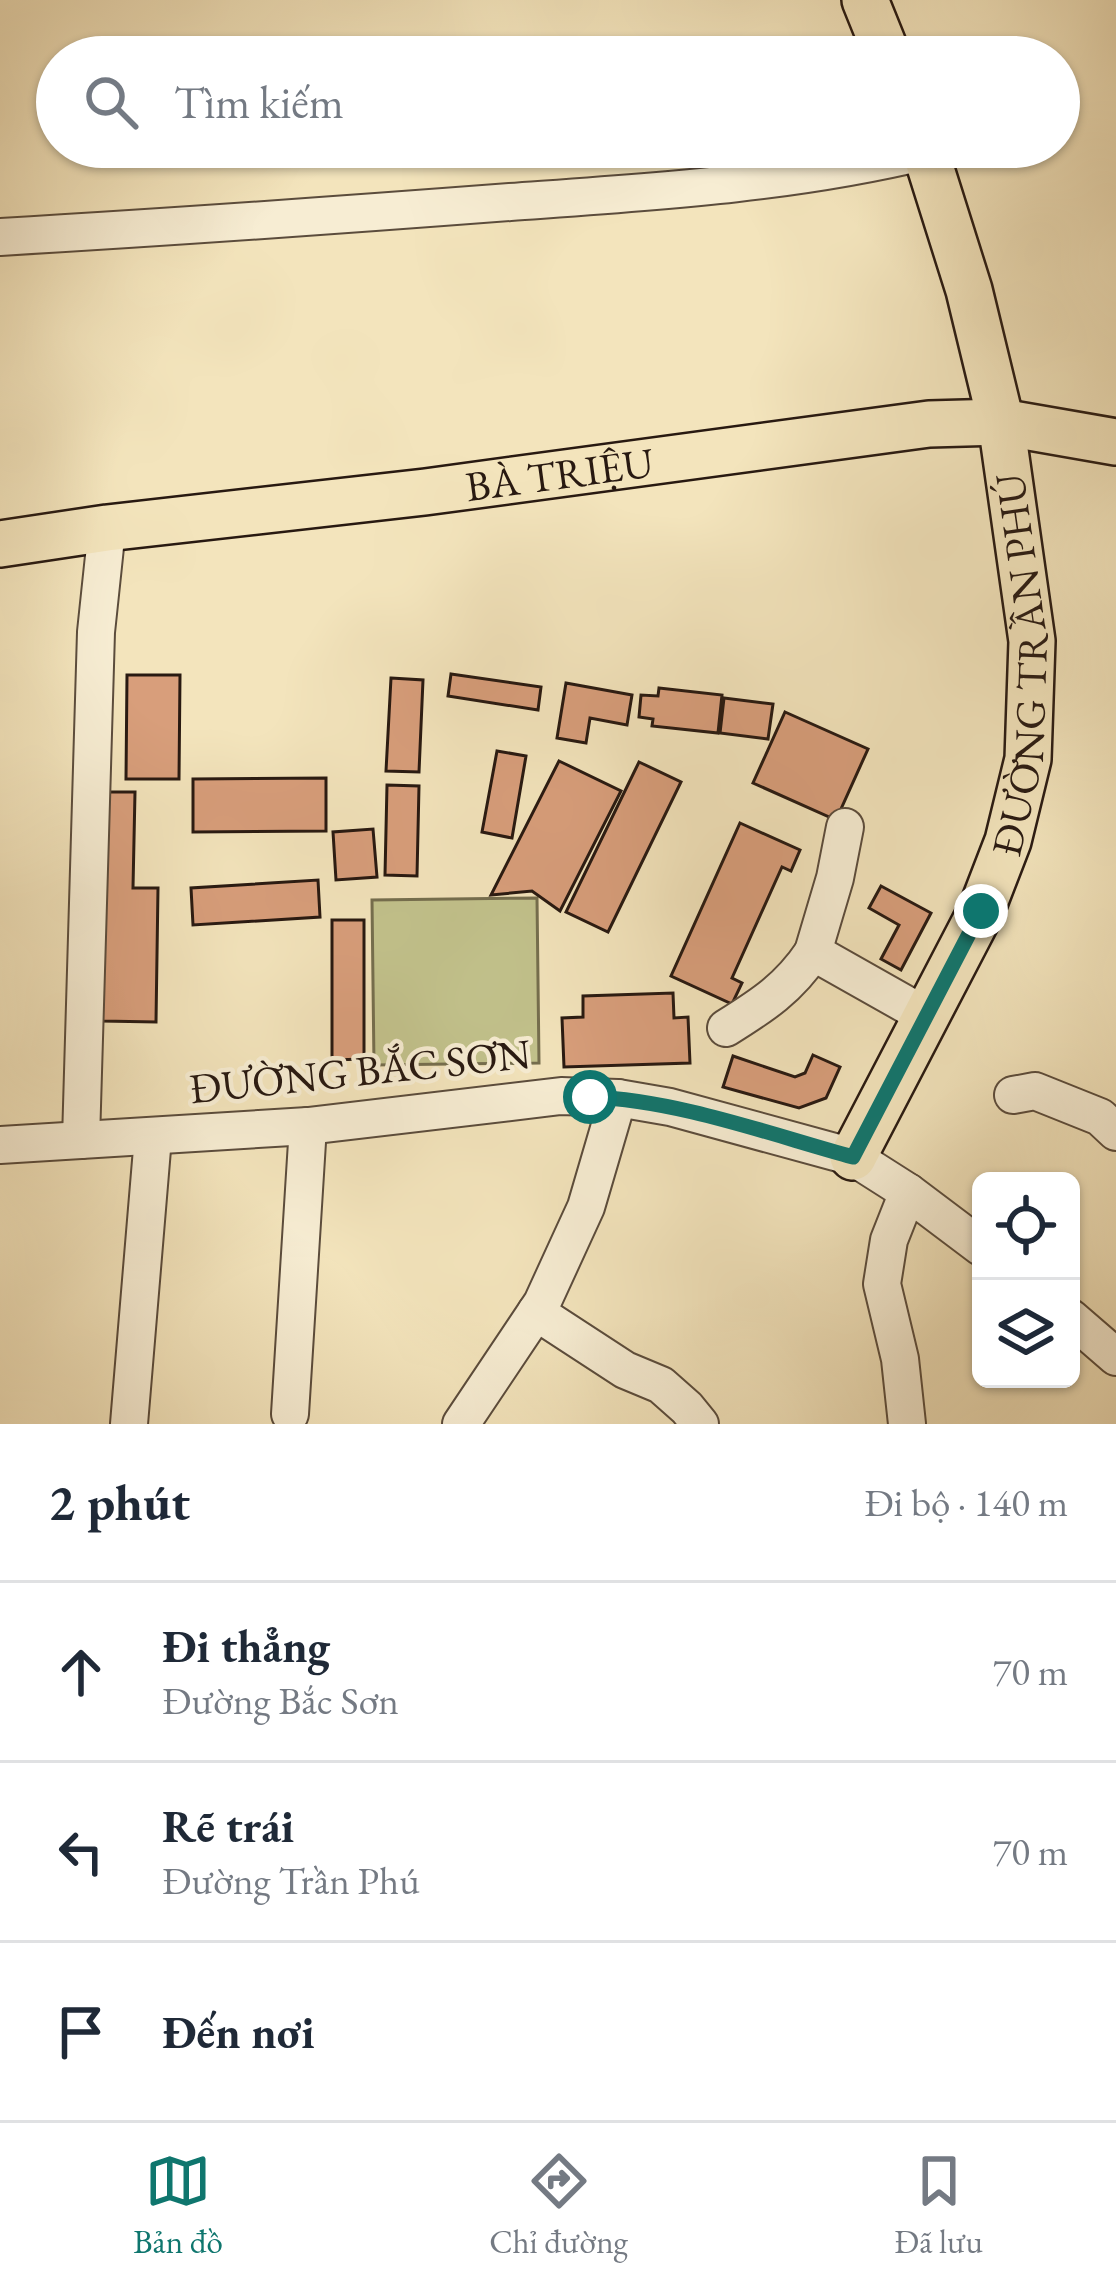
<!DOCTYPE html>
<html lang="vi">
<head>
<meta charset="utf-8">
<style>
  body { margin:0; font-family:"EB Garamond",serif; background:#f2f2f3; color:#1f2937 }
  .controls { position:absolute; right:36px; bottom:36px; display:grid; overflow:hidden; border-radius:18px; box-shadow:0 3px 9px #0004 }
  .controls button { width:108px; height:108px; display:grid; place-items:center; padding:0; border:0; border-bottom:3px solid #e0e1e3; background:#fff; color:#1f2937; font:60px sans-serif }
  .stop { position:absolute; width:36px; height:36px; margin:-27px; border:9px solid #0f766e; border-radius:50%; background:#fff }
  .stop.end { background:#0f766e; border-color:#fff; box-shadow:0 3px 12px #0008 }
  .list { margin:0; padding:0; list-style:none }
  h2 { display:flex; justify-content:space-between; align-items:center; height:156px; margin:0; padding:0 48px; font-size:51px }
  h2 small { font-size:39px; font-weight:400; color:#747a83 }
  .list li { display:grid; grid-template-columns:78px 1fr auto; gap:36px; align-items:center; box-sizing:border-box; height:180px; padding:0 48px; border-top:3px solid #e0e1e3 }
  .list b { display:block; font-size:45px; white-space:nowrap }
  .list p { margin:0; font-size:39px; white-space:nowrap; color:#747a83 }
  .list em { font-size:39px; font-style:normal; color:#747a83 }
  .icon { flex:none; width:66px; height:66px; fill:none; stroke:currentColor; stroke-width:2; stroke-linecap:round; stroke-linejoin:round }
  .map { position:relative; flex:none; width:1116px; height:1424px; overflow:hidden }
  .search { position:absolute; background:#fff; box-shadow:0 3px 9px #0004; left:36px; right:36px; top:36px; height:132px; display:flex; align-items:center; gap:30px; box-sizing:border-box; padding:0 42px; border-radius:66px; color:#747a83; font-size:45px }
  .sheet { height:696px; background:#fff }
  nav { display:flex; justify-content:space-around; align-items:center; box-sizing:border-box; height:168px; border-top:3px solid #e0e1e3; background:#fff; font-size:33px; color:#747a83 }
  nav a { display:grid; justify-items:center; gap:6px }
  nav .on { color:#0f766e }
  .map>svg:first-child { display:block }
  .green { fill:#c2c28c; stroke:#756e4e; stroke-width:3 }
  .building { fill:#d89e7b; stroke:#281911; stroke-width:3 }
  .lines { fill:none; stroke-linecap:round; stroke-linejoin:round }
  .minor-casing { stroke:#5b4c3c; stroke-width:40 }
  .major-casing { stroke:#281911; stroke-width:50 }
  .minor { stroke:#f7edd3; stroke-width:36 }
  .major { stroke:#f3e4bc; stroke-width:45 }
  .route { stroke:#0f766e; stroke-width:15 }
  .labels { text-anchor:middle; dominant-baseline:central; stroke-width:9; stroke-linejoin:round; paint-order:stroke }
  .street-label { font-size:42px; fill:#281911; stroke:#f7edd3 }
</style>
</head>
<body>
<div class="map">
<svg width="1116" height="1424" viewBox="0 0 1116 1424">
  <rect width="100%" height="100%" fill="#f3e4bc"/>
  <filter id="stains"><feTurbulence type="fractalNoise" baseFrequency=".00167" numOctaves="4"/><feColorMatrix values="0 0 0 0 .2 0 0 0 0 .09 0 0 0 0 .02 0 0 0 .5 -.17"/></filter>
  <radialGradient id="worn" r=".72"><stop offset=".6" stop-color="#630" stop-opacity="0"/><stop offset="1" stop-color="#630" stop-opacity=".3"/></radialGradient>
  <!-- green -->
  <path class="green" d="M537 898 539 1063 374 1065 372 900Z"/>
  <!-- building -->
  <g class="building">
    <path d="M451 674 541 687 538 710 448 696Z"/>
    <path d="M127 675H180L179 779H126Z"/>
    <path d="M391 678 423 680 419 772 386 771Z"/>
    <path d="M566 683 632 695 627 725 590 718 586 743 557 738Z"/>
    <path d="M659 688 722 695 718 733 652 726 653 719 639 717 641 695 658 696Z"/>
    <path d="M724 698 773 704 768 739 720 733Z"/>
    <path d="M785 712 868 749 836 820 753 783Z"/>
    <path d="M497 751 526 756 512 838 482 832Z"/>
    <path d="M559 761 621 791 560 911 532 891 491 895Z"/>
    <path d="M639 762 681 782 608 932 566 912Z"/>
    <path d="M326 778V831L193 832V779Z"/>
    <path d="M387 785 419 786 417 876 385 875Z"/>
    <path d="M105 792H135L133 888H158L156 1022 102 1021Z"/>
    <path d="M740 823 800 850 791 871 782 867 732 978 742 983 732 1004 671 976Z"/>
    <path d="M373 829 377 877 336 880 333 832Z"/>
    <path d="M318 880 320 917 193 925 191 888Z"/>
    <path d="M881 886 931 913 901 970 881 959 899 925 869 908Z"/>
    <path d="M332 920H364V1059L332 1060Z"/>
    <path d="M673 993 674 1018 688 1017 690 1063 564 1067 562 1018 583 1017V996Z"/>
    <path d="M813 1055 840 1067 826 1098 799 1108 723 1087 733 1056 795 1077 805 1073Z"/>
  </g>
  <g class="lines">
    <defs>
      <g id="minor">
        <path d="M0 237C170 227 340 215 510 202 649 192 790 184 926 151"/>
        <path d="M813 952 835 878 845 827"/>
        <path d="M726 1028C763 1005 789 988 813 952L928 1017"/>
        <path d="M1013 1095 1035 1091 1100 1117 1116 1132"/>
        <path d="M81 1140 96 632 107 528"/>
        <path d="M0 1145 308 1126 561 1096 618 1098 670 1107 853 1157 908 1192 981 1247"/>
        <path d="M536 1312 625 1370 661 1385 687 1408 700 1424"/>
        <path d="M1071 1318 1116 1357"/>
        <path d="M290 1414 308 1126"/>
        <path d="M129 1424 153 1137"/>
        <path d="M461 1424 542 1303 586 1207 618 1098"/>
        <path d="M907 1424 900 1359 882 1284 889 1240 908 1192"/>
      </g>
      <g id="major">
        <path d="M865 0 888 57"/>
        <path id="s1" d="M0 544 107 528 425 492 929 424 1001 422 1116 442"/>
        <path id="s2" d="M853 1157 981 911 1008 841 1028 759 1032 641 1001 422 969 290 924 147"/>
      </g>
    </defs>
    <!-- minor casing -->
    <use href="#minor" class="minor-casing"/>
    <!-- major casing -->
    <use href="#major" class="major-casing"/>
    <!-- minor -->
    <use href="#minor" class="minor"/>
    <!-- major -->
    <use href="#major" class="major"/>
  </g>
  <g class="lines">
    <!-- route -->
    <path class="route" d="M590 1097C677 1100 769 1134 853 1157L981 911"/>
  </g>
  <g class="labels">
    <!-- street labels -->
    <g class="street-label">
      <text stroke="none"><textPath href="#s1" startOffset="564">BÀ TRIỆU</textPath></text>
      <text stroke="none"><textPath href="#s2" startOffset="531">ĐƯỜNG TRẦN PHÚ</textPath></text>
      <text transform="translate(360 1071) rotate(-6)">ĐƯỜNG BẮC SƠN</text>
    </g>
  </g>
  <rect width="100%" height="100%" filter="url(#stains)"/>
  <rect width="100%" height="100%" fill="url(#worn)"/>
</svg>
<div class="controls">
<button><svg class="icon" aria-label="locate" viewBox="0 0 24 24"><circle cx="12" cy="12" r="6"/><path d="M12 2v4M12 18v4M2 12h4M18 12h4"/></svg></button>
<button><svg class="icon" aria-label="layers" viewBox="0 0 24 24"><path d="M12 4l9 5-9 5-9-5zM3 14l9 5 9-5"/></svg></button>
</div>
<div class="stop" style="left:590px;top:1097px"></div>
<div class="stop end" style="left:981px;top:911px"></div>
<div class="search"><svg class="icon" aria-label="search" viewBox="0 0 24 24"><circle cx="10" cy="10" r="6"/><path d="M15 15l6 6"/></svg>Tìm kiếm</div>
</div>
<section class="sheet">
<h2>2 phút<small>Đi bộ · 140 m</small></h2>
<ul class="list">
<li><svg class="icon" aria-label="ahead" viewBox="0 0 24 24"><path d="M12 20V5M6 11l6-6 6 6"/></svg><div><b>Đi thẳng</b><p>Đường Bắc Sơn</p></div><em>70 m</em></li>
<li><svg class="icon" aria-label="left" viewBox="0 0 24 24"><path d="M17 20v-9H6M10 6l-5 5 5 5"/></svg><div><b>Rẽ trái</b><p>Đường Trần Phú</p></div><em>70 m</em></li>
<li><svg class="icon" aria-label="arrive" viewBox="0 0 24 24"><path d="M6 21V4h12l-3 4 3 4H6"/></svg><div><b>Đến nơi</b></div></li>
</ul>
</section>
<nav>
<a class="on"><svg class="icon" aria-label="map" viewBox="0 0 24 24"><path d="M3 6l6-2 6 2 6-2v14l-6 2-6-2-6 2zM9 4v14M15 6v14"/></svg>Bản đồ</a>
<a><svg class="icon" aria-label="directions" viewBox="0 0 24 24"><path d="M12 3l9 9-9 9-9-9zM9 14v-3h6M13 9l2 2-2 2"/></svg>Chỉ đường</a>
<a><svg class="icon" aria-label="saved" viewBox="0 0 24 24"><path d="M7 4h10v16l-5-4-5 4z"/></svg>Đã lưu</a>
</nav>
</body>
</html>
